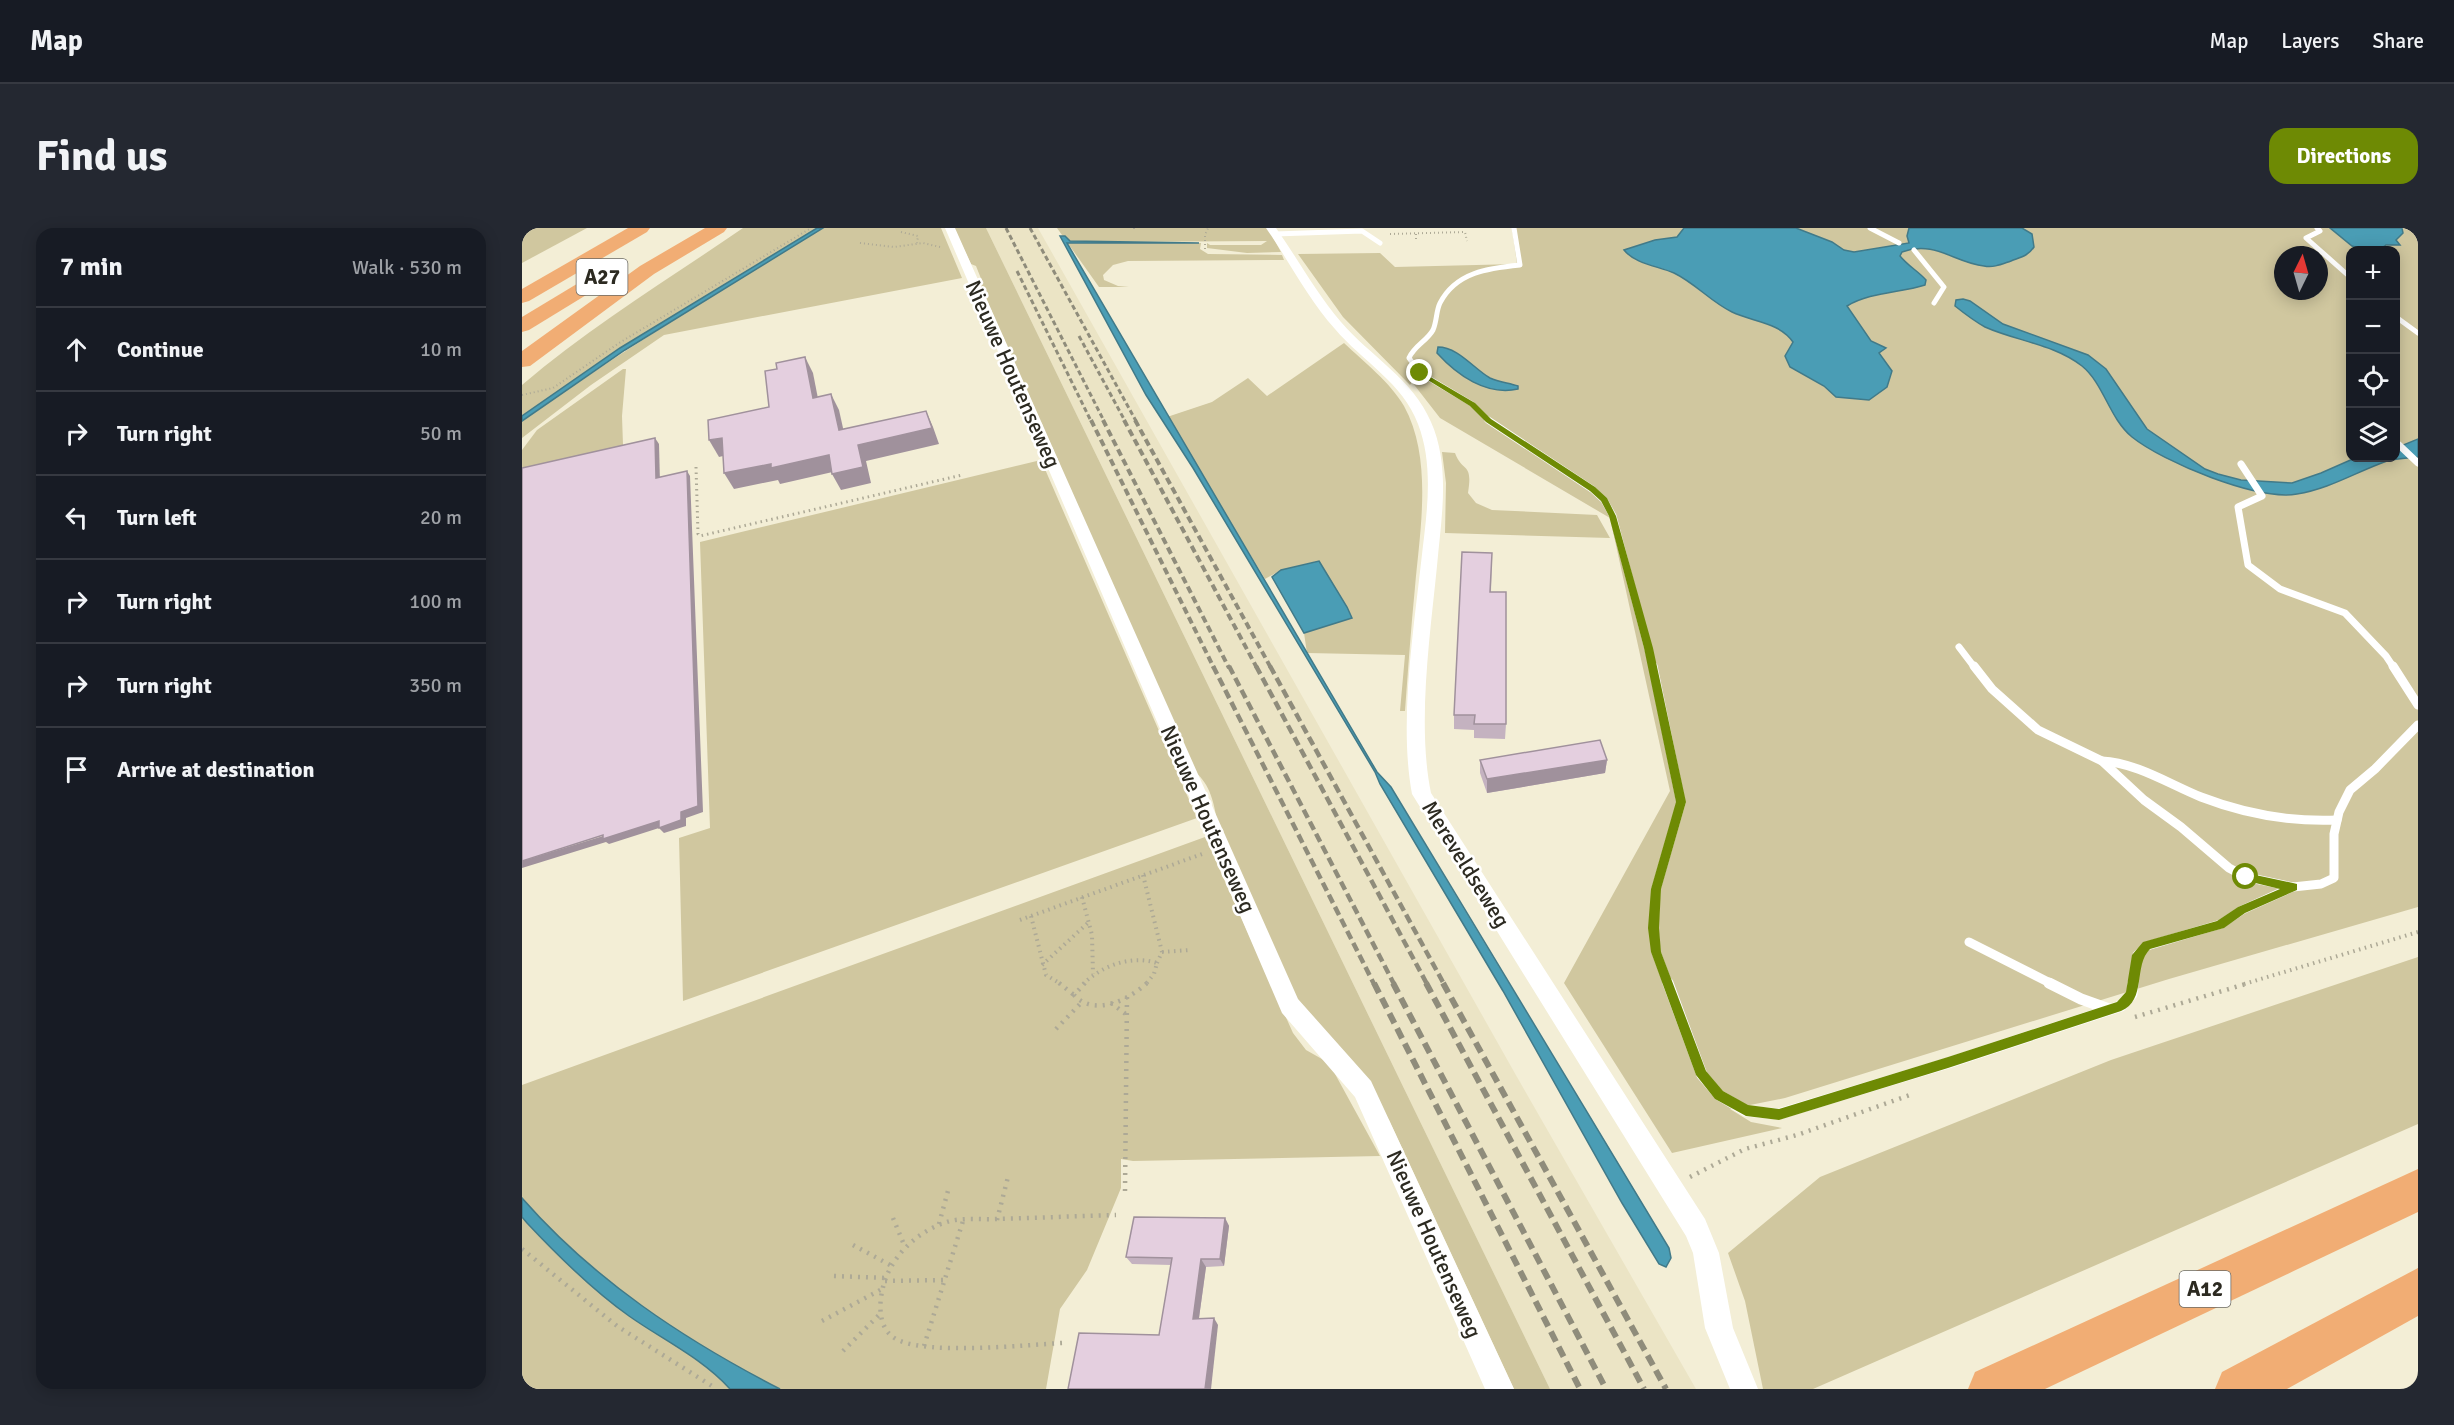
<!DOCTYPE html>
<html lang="en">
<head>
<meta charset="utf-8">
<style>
  body { margin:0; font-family:Signika,sans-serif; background:#242831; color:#f1f3f6 }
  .controls { position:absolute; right:18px; top:18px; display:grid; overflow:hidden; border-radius:12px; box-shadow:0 3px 15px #0003 }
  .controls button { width:54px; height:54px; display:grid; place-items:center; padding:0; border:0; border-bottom:2px solid #363941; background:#171b24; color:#f1f3f6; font:30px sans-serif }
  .compass { position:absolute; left:1752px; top:18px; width:54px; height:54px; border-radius:50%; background:#171b24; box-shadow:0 3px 15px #0003; rotate:5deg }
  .stop { position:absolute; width:18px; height:18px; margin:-14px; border:4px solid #6e8a04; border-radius:50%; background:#fff }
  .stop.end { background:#6e8a04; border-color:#fff; box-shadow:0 2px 6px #0008 }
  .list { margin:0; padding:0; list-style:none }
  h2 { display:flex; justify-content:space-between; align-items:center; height:78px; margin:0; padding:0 24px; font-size:26px }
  h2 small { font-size:20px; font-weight:400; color:#9ea1a6 }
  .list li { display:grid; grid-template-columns:39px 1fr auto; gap:18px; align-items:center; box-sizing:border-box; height:84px; padding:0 24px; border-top:2px solid #363941 }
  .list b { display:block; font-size:22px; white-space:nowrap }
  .list em { font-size:20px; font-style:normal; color:#9ea1a6 }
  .icon { flex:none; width:33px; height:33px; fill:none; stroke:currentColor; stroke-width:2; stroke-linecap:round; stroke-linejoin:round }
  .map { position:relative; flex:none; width:1896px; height:1161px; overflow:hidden; border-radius:18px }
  header { display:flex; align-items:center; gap:36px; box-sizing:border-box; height:84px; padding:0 30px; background:#171b24; border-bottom:2px solid #363941 }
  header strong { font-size:28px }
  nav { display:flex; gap:33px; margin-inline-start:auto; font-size:21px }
  .intro { display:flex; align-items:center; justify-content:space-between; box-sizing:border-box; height:144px; padding:0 36px }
  h1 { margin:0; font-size:42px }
  .button { padding:15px 27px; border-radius:18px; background:#6e8a04; color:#fff; font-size:21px; font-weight:700 }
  main { display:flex; gap:36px; padding:0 36px }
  aside { flex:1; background:#171b24; border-radius:18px; box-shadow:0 3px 15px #0003 }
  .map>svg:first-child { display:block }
  .built { fill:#ebe4c5 }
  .green { fill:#d0c79f; fill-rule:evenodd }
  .water { fill:#4a9db5; stroke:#417a89; stroke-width:1.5 }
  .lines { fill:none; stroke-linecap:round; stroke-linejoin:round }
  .path-far3 { stroke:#ada996; stroke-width:2; stroke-dasharray:1 3; stroke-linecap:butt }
  .path-far2 { stroke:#ada996; stroke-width:3; stroke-dasharray:1.5 4; stroke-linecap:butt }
  .path-far1 { stroke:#ada996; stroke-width:4; stroke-dasharray:1.5 4.5; stroke-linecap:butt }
  .path { stroke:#ada996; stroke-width:4.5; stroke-dasharray:2 6; stroke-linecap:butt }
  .service-far3 { stroke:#fff; stroke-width:5 }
  .service-far2 { stroke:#fff; stroke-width:7 }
  .service-far1 { stroke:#fff; stroke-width:9 }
  .service { stroke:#fff; stroke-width:11 }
  .minor { fill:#fff; fill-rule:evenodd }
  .motorway { fill:#f1ad74; fill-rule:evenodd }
  .rail-far3 { stroke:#8f8c7b; stroke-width:3; stroke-dasharray:5 3; stroke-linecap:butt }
  .rail-far2 { stroke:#8f8c7b; stroke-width:4; stroke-dasharray:7 4; stroke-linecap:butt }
  .rail-far1 { stroke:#8f8c7b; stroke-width:4.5; stroke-dasharray:9 4.5; stroke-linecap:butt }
  .rail { stroke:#8f8c7b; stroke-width:6; stroke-dasharray:11 6; stroke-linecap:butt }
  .wall { fill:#c4b2c0 }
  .shaded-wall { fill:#a0919c }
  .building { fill:#e4cfdf; stroke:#a0919c; stroke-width:1.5 }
  .route { fill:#6e8a04 }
  .labels { text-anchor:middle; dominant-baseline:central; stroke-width:5; stroke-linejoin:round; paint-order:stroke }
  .shield { fill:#fff; stroke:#6b6a64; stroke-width:1.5 }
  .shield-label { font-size:21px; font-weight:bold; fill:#2c2a21 }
  .street-label { font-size:22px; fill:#2c2a21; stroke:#fff }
</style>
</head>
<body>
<header>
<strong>Map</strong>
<nav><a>Map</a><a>Layers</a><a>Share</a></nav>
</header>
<div class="intro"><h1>Find us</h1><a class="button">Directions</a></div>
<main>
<aside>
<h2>7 min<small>Walk · 530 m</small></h2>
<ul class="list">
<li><svg class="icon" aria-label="ahead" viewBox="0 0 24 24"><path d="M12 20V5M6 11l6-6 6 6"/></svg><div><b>Continue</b></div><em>10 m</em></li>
<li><svg class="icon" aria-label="right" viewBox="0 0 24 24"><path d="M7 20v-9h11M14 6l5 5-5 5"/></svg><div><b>Turn right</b></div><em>50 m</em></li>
<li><svg class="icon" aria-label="left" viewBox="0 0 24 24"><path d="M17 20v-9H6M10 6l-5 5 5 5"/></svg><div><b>Turn left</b></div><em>20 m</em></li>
<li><svg class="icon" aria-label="right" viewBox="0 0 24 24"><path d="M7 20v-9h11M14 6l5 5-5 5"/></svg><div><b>Turn right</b></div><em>100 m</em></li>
<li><svg class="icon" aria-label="right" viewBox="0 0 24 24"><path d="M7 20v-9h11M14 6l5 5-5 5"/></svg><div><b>Turn right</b></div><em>350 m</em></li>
<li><svg class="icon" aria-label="arrive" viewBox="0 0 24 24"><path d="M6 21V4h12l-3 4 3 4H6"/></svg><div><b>Arrive at destination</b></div></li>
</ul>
</aside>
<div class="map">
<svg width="1896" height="1161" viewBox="0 0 1896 1161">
  <rect width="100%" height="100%" fill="#f3eed6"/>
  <!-- built -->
  <path class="built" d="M464 0H516L995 849 1174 1161H1028Z"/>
  <!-- green -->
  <g class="green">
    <path d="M0 0H65L0 35Z"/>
    <path d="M221 0H295L98 120 0 188V157C69 98 147 51 221 0Z"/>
    <path d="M301 0H419L440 50 142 107 69 157 0 210V193C98 124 199 62 301 0Z"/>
    <path d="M432 0H464L1028 1161H992L867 892 778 779 695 593C692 575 688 556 673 544L458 58 460 53 454 38 449 36Z"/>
    <path d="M535 0H746L759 24 725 25 685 20V15L688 17H739L745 13 589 14 679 15 678 21 686 26 760 27 762 32 606 33 591 37 581 47 582 52 596 58 607 59H577Z"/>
    <path d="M990 0H1896V679L1647 751 1263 870 1208 881 1229 894 1260 900 1150 925 1042 755 1148 563 1088 290 918 190 890 154 888 157 821 89 776 26 858 25 873 39 995 36ZM1828 22H1874V230H1828ZM1761 27H1797V63H1761Z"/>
    <path d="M822 115C842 134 868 154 882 178 911 231 898 302 893 359 889 400 886 441 883 483H878L883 427 785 425 782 405 830 390 825 379 796 333 759 342 743 351 645 189 690 174 726 150 745 168Z"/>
    <path d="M101 141H104L100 188 101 217 112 215 111 220 0 247V222L15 202Z"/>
    <path d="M920 224 933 225C941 246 951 233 946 265L954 275 970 282 1075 287 1088 310 923 305 924 255Z"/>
    <path d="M519 232 675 590 161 773 157 610 188 600 178 314Z"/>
    <path d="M683 609 771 805 784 822 807 835 858 928 611 933 599 931V960L565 1042 538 1081 524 1161H0V857Z"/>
    <path d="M1896 729V896L1291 1161H1241L1223 1073 1206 1025 1298 949 1589 832Z"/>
  </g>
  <!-- water -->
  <g class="water">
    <path d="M295 0H301L103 122 0 193V188L98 120Z"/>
    <path d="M1162 0H1274L1310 14 1322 22 1332 24 1387 15 1385 8 1387 0H1500L1510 6 1512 19C1506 28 1499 29 1489 33 1480 36 1472 40 1462 38 1433 35 1413 12 1380 24L1378 28C1386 38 1396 43 1404 52L1403 57C1378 65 1348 64 1325 78L1349 113 1364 120 1357 125 1370 143 1365 159 1347 172 1314 169 1302 158 1268 139 1263 128 1271 114C1257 94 1231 94 1210 84 1189 74 1173 55 1152 45 1136 38 1113 36 1102 22L1133 12 1155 9Z"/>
    <path d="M1808 0H1880L1881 5 1874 12 1878 17H1864L1857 22 1840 21 1830 18Z"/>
    <path d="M538 8H543L548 13 677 15H545L855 544 869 559C961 714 1055 866 1147 1020L1149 1030 1144 1039 1137 1036 1100 975 981 763 858 556 853 544 671 240 624 167Z"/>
    <path d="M1441 71 1448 73 1481 96 1566 127 1584 141 1625 201 1683 241 1696 246 1719 252 1770 255 1799 245 1833 230H1874V220L1896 211V229C1886 230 1874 230 1865 233 1834 244 1807 261 1775 266 1735 273 1641 234 1610 209 1587 190 1582 156 1560 138 1532 116 1494 113 1463 99 1452 93 1443 86 1433 78L1434 72Z"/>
    <path d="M916 119C936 119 951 140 968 150 977 154 987 155 996 158V161C964 168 935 147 915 125Z"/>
    <path d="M797 333 825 379 830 390 782 405 750 349 759 342Z"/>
    <path d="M0 970C72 1052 161 1111 258 1161H208C180 1130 141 1112 107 1088 69 1061 36 1028 5 995L0 989Z"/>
  </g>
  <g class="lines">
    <!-- path-far3 -->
    <g class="path-far3">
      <path d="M612 0V4"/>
      <path d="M379 4 396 8 395 15"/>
      <path d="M868 6 943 4 945 13"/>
      <path d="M894 6V14"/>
      <path d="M338 15 372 19 401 15 418 19"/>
      <path d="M683 21V7L686 0"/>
      <path d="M0 167 31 160 97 115 289 0"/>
    </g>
    <!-- path-far2 -->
    <path class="path-far2" d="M174 239 176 306 178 308 440 247"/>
    <!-- path-far1 -->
    <g class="path-far1">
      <path d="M621 647 640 724 635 735"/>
      <path d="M560 669 570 707 571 746"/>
      <path d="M509 688 524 747 539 756"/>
      <path d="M498 692 680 626"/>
      <path d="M640 724 668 722"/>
      <path d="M520 737 568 693"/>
      <path d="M561 756C581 737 609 727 635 735L632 746 624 756"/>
      <path d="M1722 756 1896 704"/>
    </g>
    <!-- path -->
    <g class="path">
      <path d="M537 755 552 767"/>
      <path d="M563 755 552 767C572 789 607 772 625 755"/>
      <path d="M589 775 605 787"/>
      <path d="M1613 789 1727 755"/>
      <path d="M534 801 559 775"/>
      <path d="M1168 949 1223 921 1275 907 1388 867"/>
      <path d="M603 963 605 769"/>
      <path d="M371 990 383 1019"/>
      <path d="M475 992 486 949"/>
      <path d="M417 996 427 959"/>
      <path d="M331 1017 370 1038"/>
      <path d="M0 1021 95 1098 190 1158"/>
      <path d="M312 1048 364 1050"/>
      <path d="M363 1053 422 1052"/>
      <path d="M300 1093 360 1061"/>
      <path d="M540 1115C503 1117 407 1127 376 1112 352 1101 357 1066 365 1047 376 1022 399 1002 425 994 440 989 460 992 475 991 515 990 554 988 594 987"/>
      <path d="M402 1118 441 993"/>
      <path d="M321 1123 360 1084"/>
    </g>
    <!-- service-far3 -->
    <g class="service-far3">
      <path d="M1348 0 1377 15"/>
      <path d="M1795 0 1798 3 1784 10 1828 49"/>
      <path d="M753 6 840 3 858 15"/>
      <path d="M1392 22 1422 59 1412 75"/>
      <path d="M1874 89 1896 105"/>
      <path d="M967 193 950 176 898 145 887 130C892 118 905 113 911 102 915 93 914 83 918 75 934 44 967 40 998 37L992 0"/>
    </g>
    <!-- service-far2 -->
    <g class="service-far2">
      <path d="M966 192 1070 261 1082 272 1091 288 1131 440"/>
      <path d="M1877 217 1896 235"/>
      <path d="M1719 236 1740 268 1716 279 1726 337 1758 361 1823 385 1864 428 1872 440"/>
      <path d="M1437 419 1453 440"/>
    </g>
    <!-- service-far1 -->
    <g class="service-far1">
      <path d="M1131 438 1159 575 1134 661 1132 700 1134 724 1146 756"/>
      <path d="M1452 438 1470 461 1516 502 1580 533 1622 572 1659 599 1707 640 1724 649 1771 659"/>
      <path d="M1871 438 1896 477"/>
      <path d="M1580 533C1615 535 1647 556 1679 569 1723 586 1768 594 1815 592"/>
      <path d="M1447 714 1530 756"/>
      <path d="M1611 756 1615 727 1625 718 1699 696 1720 682 1771 659 1799 656 1812 650V606L1817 584 1828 562 1853 541 1896 497"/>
    </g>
    <!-- service -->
    <g class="service">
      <path d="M1146 755 1180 847 1197 867 1224 883 1257 886 1426 835 1599 778 1610 766 1611 755"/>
      <path d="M1527 755 1559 771 1587 781"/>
    </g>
    <!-- minor -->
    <g class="minor">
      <path d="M423 0H433L776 771 849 853 992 1161H963L833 869 760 785Z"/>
      <path d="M744 0H754C776 31 794 65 819 94 848 128 891 151 909 194 929 239 919 292 915 338 908 408 895 497 909 565L1183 991 1197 1025 1211 1100 1236 1161H1208L1183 1100 1171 1025 1164 1008 890 566C877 496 891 406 899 335 904 290 913 240 896 196 881 155 840 133 813 101 786 71 767 33 744 0Z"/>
    </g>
    <!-- motorway -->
    <g class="motorway">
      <path d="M106 0H128L125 4 7 73 0 75V61Z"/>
      <path d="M183 0H205L202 4 132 46 8 138 0 139V123L118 38Z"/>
      <path d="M85 40 92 42 95 46 92 50 7 102 0 104V89L78 42Z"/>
      <path d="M1896 941V984L1523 1161H1446L1453 1144Z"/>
      <path d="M1896 1040V1088L1765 1161H1693L1700 1144Z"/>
    </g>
    <!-- rail-far3 -->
    <g class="rail-far3">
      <path d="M484 0 582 193"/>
      <path d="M508 0 614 193"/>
      <path d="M495 43 569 193"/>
      <path d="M557 108 603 193"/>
    </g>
    <!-- rail-far2 -->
    <g class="rail-far2">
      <path d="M569 192 692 440"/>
      <path d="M581 192 707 440"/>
      <path d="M602 192 735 440"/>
      <path d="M613 192 749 440"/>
    </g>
    <!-- rail-far1 -->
    <g class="rail-far1">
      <path d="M691 438 852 756"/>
      <path d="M707 438 872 756"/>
      <path d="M734 438 905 756"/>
      <path d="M748 438 922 756"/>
    </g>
    <!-- rail -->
    <g class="rail">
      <path d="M852 755 1058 1161"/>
      <path d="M871 755 1084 1161"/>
      <path d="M904 755 1122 1161"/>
      <path d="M921 755 1144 1161"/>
    </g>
  </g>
  <!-- wall -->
  <g class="wall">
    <path d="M970 325 969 364 984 496 983 511 952 510V502L932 501V487Z"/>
    <path d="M958 532H1085L1083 545 965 565 958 545Z"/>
    <path d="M703 990 707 998 702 1038 684 1039 677 1090 696 1097 637 1107 649 1037 610 1036 604 1029Z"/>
  </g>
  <!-- shaded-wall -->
  <g class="shaded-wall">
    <path d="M283 129 291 145 299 186 291 170Z"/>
    <path d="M309 166 317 182 325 218 317 202Z"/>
    <path d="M404 183 411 199 417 216 344 233 349 255 319 262 310 246 336 217Z"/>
    <path d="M133 210 137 216 138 255 134 250Z"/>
    <path d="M200 210 209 226 197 229 187 212Z"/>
    <path d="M307 227 315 243 258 256 256 252 212 261 202 245 249 236Z"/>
    <path d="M165 243 168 248 181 584 164 590V598L142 605 137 600 87 616 84 614 0 640V633L159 584Z"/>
    <path d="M1085 532 1083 545 965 565V551Z"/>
    <path d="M703 990 707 998 702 1038 698 1031Z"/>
    <path d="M679 1031 684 1039 676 1097 671 1091Z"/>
    <path d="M692 1090 696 1097 689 1161H683Z"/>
  </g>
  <!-- building -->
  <g class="building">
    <path d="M283 129 291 170 309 166 317 202 404 183 410 200 336 217 341 239 310 246 307 227 249 240V236L202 245 200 210 187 212 186 192 247 179 243 143 255 141 254 135Z"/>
    <path d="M133 210 134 250 165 243 176 578 159 584V592L137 600V593L81 611V607L0 633V240Z"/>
    <path d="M940 324 970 325 968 364H984V496H952L953 487H932Z"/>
    <path d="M1078 512 1085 532 965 551 958 532Z"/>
    <path d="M612 989 703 990 698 1031H679L671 1091 692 1090 683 1161H546L557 1105 637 1107 650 1030 604 1029Z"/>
  </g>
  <!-- route -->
  <path class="route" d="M896 144H900L953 175 969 191 1073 259 1085 270 1094 288 1131 420 1164 574 1139 661 1137 700 1139 724 1184 843 1201 863 1226 877 1257 881 1426 829 1595 774 1604 764 1610 727 1621 714 1695 693 1716 679 1758 661 1721 652V646L1724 645 1771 655 1775 656V662L1723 685 1702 700 1628 721C1611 738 1625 772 1599 783L1426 840 1257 892 1224 888 1193 871 1174 847 1129 724 1126 700 1129 661 1154 574 1122 420 1087 288 1079 273 1068 263 964 194 948 178 896 146Z"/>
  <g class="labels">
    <!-- shield labels -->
    <g class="shield">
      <rect x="54.5" y="31" width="51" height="36" rx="4.5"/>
      <rect x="1657.5" y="1043" width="51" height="36" rx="4.5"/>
    </g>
    <g class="shield-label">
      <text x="80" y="49">A27</text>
      <text x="1683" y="1061">A12</text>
    </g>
    <!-- street labels -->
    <g class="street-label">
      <text transform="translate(491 146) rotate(66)">Nieuwe Houtenseweg</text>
      <text transform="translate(686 591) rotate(66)">Nieuwe Houtenseweg</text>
      <text transform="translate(944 636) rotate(58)">Mereveldseweg</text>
      <text transform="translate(912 1016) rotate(66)">Nieuwe Houtenseweg</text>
    </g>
  </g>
</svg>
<div class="controls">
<button>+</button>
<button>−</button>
<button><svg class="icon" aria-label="locate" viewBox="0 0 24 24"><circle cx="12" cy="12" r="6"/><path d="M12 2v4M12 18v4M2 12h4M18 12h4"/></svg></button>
<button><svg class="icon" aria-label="layers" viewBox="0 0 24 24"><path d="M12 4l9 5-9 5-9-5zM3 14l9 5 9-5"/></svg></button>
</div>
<svg class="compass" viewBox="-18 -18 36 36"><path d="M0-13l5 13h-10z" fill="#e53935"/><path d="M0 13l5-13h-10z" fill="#9ea1a6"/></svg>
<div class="stop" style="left:1724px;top:649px"></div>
<div class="stop end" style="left:898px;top:145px"></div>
</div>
</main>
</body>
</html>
